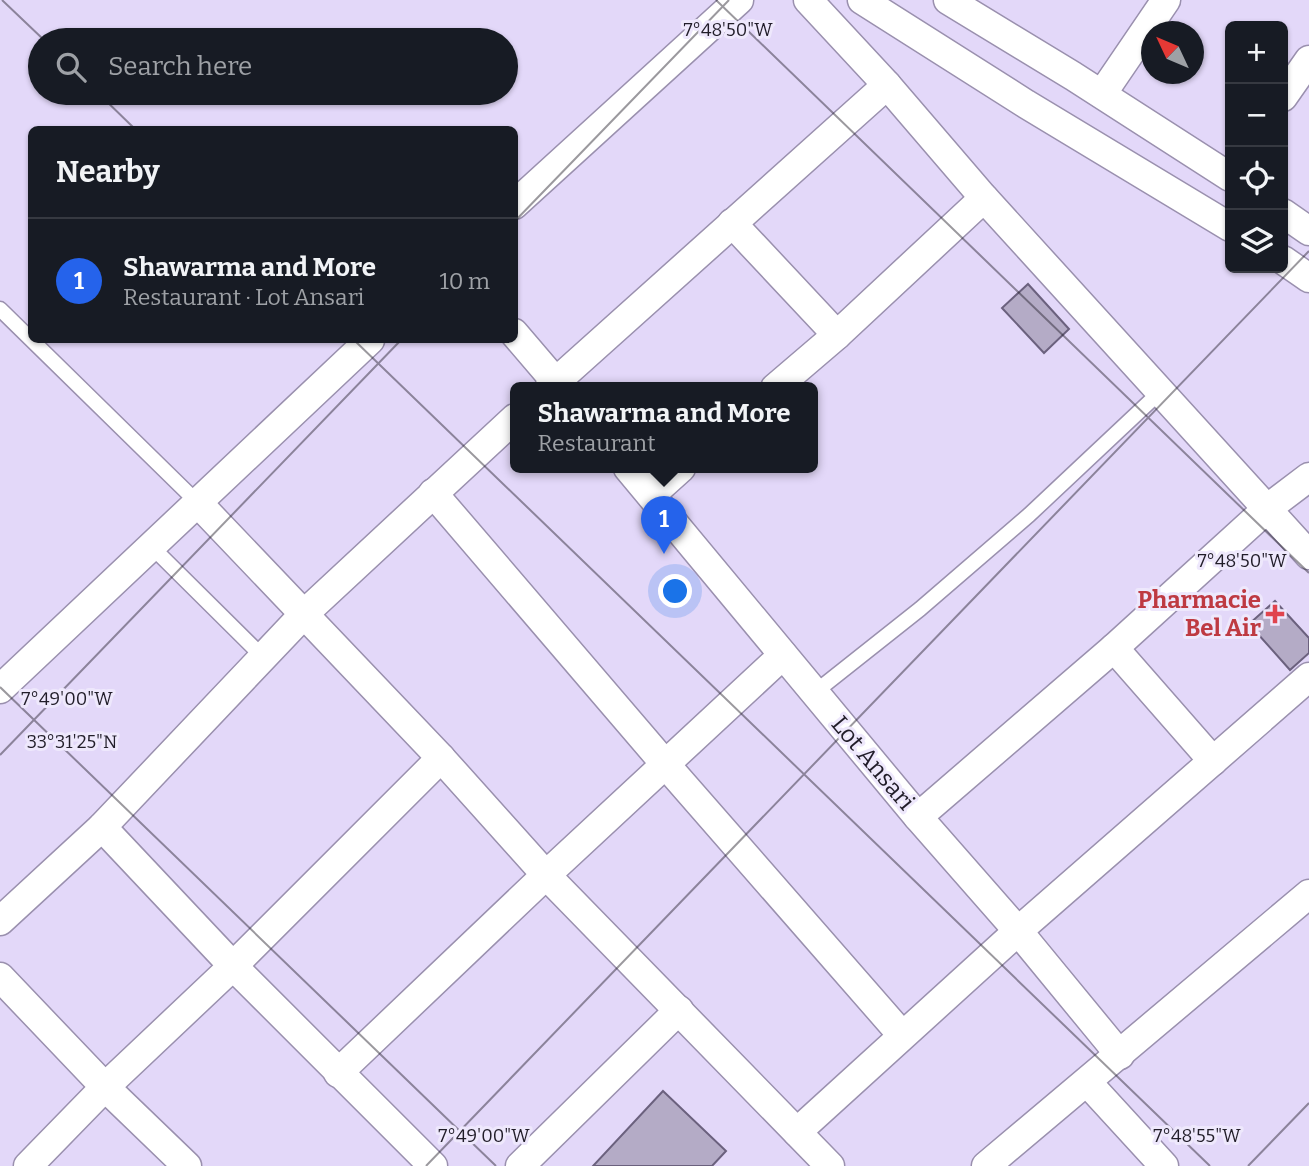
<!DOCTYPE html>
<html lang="en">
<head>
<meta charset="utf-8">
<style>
  body { margin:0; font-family:Bitter,serif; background:#20242c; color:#f1f3f6 }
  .controls { position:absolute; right:21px; top:21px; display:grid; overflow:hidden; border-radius:10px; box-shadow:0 2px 5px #0004 }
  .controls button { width:63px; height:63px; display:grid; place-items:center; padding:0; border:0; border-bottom:2px solid #363941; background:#171b24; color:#f1f3f6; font:35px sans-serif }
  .compass { position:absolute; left:1141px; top:21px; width:63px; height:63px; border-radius:50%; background:#171b24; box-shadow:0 2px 5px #0004; rotate:314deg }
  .you { position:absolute; left:676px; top:592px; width:24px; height:24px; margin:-18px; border:5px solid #fff; border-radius:50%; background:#1a73e8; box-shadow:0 0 0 10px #1a73e833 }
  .badge { display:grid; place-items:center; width:46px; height:46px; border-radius:50%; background:#2563eb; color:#fff; font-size:23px; font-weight:700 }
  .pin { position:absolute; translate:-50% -58px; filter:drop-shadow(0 2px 4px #0008) }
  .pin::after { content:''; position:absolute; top:37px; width:24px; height:21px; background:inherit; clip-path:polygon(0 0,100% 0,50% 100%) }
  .popup { position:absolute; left:510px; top:382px; width:308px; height:91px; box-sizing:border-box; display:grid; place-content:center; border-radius:10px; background:#171b24; filter:drop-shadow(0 2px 5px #0005); font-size:23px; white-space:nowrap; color:#9ea1a6 }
  .popup b { font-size:26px; color:#f1f3f6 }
  .popup::after { content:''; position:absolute; left:50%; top:100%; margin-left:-14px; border:14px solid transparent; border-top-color:#171b24 }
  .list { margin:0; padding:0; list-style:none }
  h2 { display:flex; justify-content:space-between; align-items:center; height:91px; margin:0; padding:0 28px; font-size:30px }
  h2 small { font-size:23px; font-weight:400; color:#9ea1a6 }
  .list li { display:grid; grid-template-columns:46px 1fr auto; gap:21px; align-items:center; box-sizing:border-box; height:126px; padding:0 28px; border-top:2px solid #363941 }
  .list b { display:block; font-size:26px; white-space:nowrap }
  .list p { margin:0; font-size:23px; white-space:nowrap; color:#9ea1a6 }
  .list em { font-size:23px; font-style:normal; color:#9ea1a6 }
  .icon { flex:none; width:38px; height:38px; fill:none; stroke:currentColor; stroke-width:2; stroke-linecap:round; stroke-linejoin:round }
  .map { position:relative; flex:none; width:1309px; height:1166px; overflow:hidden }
  .search { position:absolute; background:#171b24; box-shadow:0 2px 5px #0004; left:28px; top:28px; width:490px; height:77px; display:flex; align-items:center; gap:18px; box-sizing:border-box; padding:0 24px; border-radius:38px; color:#9ea1a6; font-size:26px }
  .panel { position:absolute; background:#171b24; box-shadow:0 2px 5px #0004; left:28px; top:126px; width:490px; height:217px; border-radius:10px }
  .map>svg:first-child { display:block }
  .building { fill:#b4abc6; stroke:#6b617e; stroke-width:2 }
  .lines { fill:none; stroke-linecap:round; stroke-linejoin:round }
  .lane-casing { stroke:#9a90ae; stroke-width:17 }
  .street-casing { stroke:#9a90ae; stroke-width:31 }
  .lane { stroke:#fff; stroke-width:14 }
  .street { stroke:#fff; stroke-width:28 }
  .ticks { fill:none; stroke:#211d29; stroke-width:2; stroke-opacity:0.45 }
  .health-dot { fill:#e0444e; stroke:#eee8fc; stroke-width:2.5 }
  .labels { text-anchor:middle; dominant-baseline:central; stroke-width:6; stroke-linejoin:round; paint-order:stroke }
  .health-label { font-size:24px; font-weight:bold; fill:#be3a42; stroke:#eee8fc; text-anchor:end }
  .street-label { font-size:24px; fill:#211d29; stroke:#eee8fc }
  .ticks-label { font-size:18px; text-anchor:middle; fill:#211d29; stroke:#eee8fc; stroke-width:6; stroke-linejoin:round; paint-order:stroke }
</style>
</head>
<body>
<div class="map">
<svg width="1309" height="1166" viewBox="0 0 1309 1166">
  <rect width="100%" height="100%" fill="#e3d8f9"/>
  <!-- building -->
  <g class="building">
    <path d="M1028 284 1069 329 1044 353 1002 308Z"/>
    <path d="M1275 601 1309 638V653L1290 670 1249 624Z"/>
    <path d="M663 1091 726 1151 712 1166H593Z"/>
  </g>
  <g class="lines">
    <defs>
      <g id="lane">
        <path d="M0 309 197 502"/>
        <path d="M151 546 263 657"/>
        <path d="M814 693 920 609 1029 515 1161 391"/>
      </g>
      <g id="street">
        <path d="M808 0 887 85 984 198 1309 555"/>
        <path d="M862 0 1026 104 1230 227"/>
        <path d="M948 0 1073 76 1230 177"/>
        <path d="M1102 94 1166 0"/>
        <path d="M1283 97 1309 60"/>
        <path d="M514 205 739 0"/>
        <path d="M1283 213 1309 231"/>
        <path d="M732 223 837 335"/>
        <path d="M1283 260 1309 278"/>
        <path d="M514 333 561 388"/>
        <path d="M549 388 887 85"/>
        <path d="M775 388 837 335 984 198"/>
        <path d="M628 468 918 817 1018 931 1120 1055"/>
        <path d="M433 493 666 765 902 1035"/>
        <path d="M651 495 681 468"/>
        <path d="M197 502 441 758 546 875 830 1166"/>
        <path d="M1114 648 1213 761"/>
        <path d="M0 689 370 340"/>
        <path d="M918 817 1114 648 1268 508 1309 477"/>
        <path d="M102 827 233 966 433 1166"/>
        <path d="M0 921 102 827 305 613 515 418"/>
        <path d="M0 977 105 1087 187 1166"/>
        <path d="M338 1073 546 875 783 655"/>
        <path d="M1087 1082 1164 1166"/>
        <path d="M797 1132 1018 931 1309 677"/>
        <path d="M28 1166 105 1087 233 966 441 758"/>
        <path d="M520 1166 679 1010"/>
        <path d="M986 1166 1309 894"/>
      </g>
    </defs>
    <!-- lane casing -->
    <use href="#lane" class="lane-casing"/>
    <!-- street casing -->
    <use href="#street" class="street-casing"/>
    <!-- lane -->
    <use href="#lane" class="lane"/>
    <!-- street -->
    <use href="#street" class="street"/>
  </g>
  <!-- ticks -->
  <path class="ticks" d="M2 0 44 40M716 0 1309 573M98 93 136 130M514 222 729 0M354 340 1210 1166M0 687 496 1166M0 755 401 340M426 1166 1309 251M1248 1166 1309 1103"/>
  <!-- markers -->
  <path class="health-dot" d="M1271.5 603.5h7v7h7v7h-7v7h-7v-7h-7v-7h7z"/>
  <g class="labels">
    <!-- health labels -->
    <g class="health-label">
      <text x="1261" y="600">Pharmacie<tspan x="1261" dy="28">Bel Air</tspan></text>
    </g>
    <!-- street labels -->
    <g class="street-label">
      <text transform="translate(873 763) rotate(50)">Lot Ansari</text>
    </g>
  </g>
  <g class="ticks-label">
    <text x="728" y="36">7°48'50"W</text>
    <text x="1242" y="567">7°48'50"W</text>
    <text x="67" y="705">7°49'00"W</text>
    <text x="72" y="748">33°31'25"N</text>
    <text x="484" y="1142">7°49'00"W</text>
    <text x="1197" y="1142">7°48'55"W</text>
  </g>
</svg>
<div class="controls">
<button>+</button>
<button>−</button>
<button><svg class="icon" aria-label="locate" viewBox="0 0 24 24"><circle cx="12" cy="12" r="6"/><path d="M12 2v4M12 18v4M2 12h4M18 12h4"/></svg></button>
<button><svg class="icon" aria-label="layers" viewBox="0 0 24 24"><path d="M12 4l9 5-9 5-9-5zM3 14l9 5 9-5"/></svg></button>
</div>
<svg class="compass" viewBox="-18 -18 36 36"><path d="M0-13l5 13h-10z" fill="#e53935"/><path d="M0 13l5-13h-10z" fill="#9ea1a6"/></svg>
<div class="you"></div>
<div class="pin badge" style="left:664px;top:554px">1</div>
<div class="popup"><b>Shawarma and More</b>Restaurant</div>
<div class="search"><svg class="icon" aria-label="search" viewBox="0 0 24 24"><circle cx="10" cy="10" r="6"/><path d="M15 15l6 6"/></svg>Search here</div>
<section class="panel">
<h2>Nearby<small></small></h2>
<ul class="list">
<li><span class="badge">1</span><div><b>Shawarma and More</b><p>Restaurant · Lot Ansari</p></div><em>10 m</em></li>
</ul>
</section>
</div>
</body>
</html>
